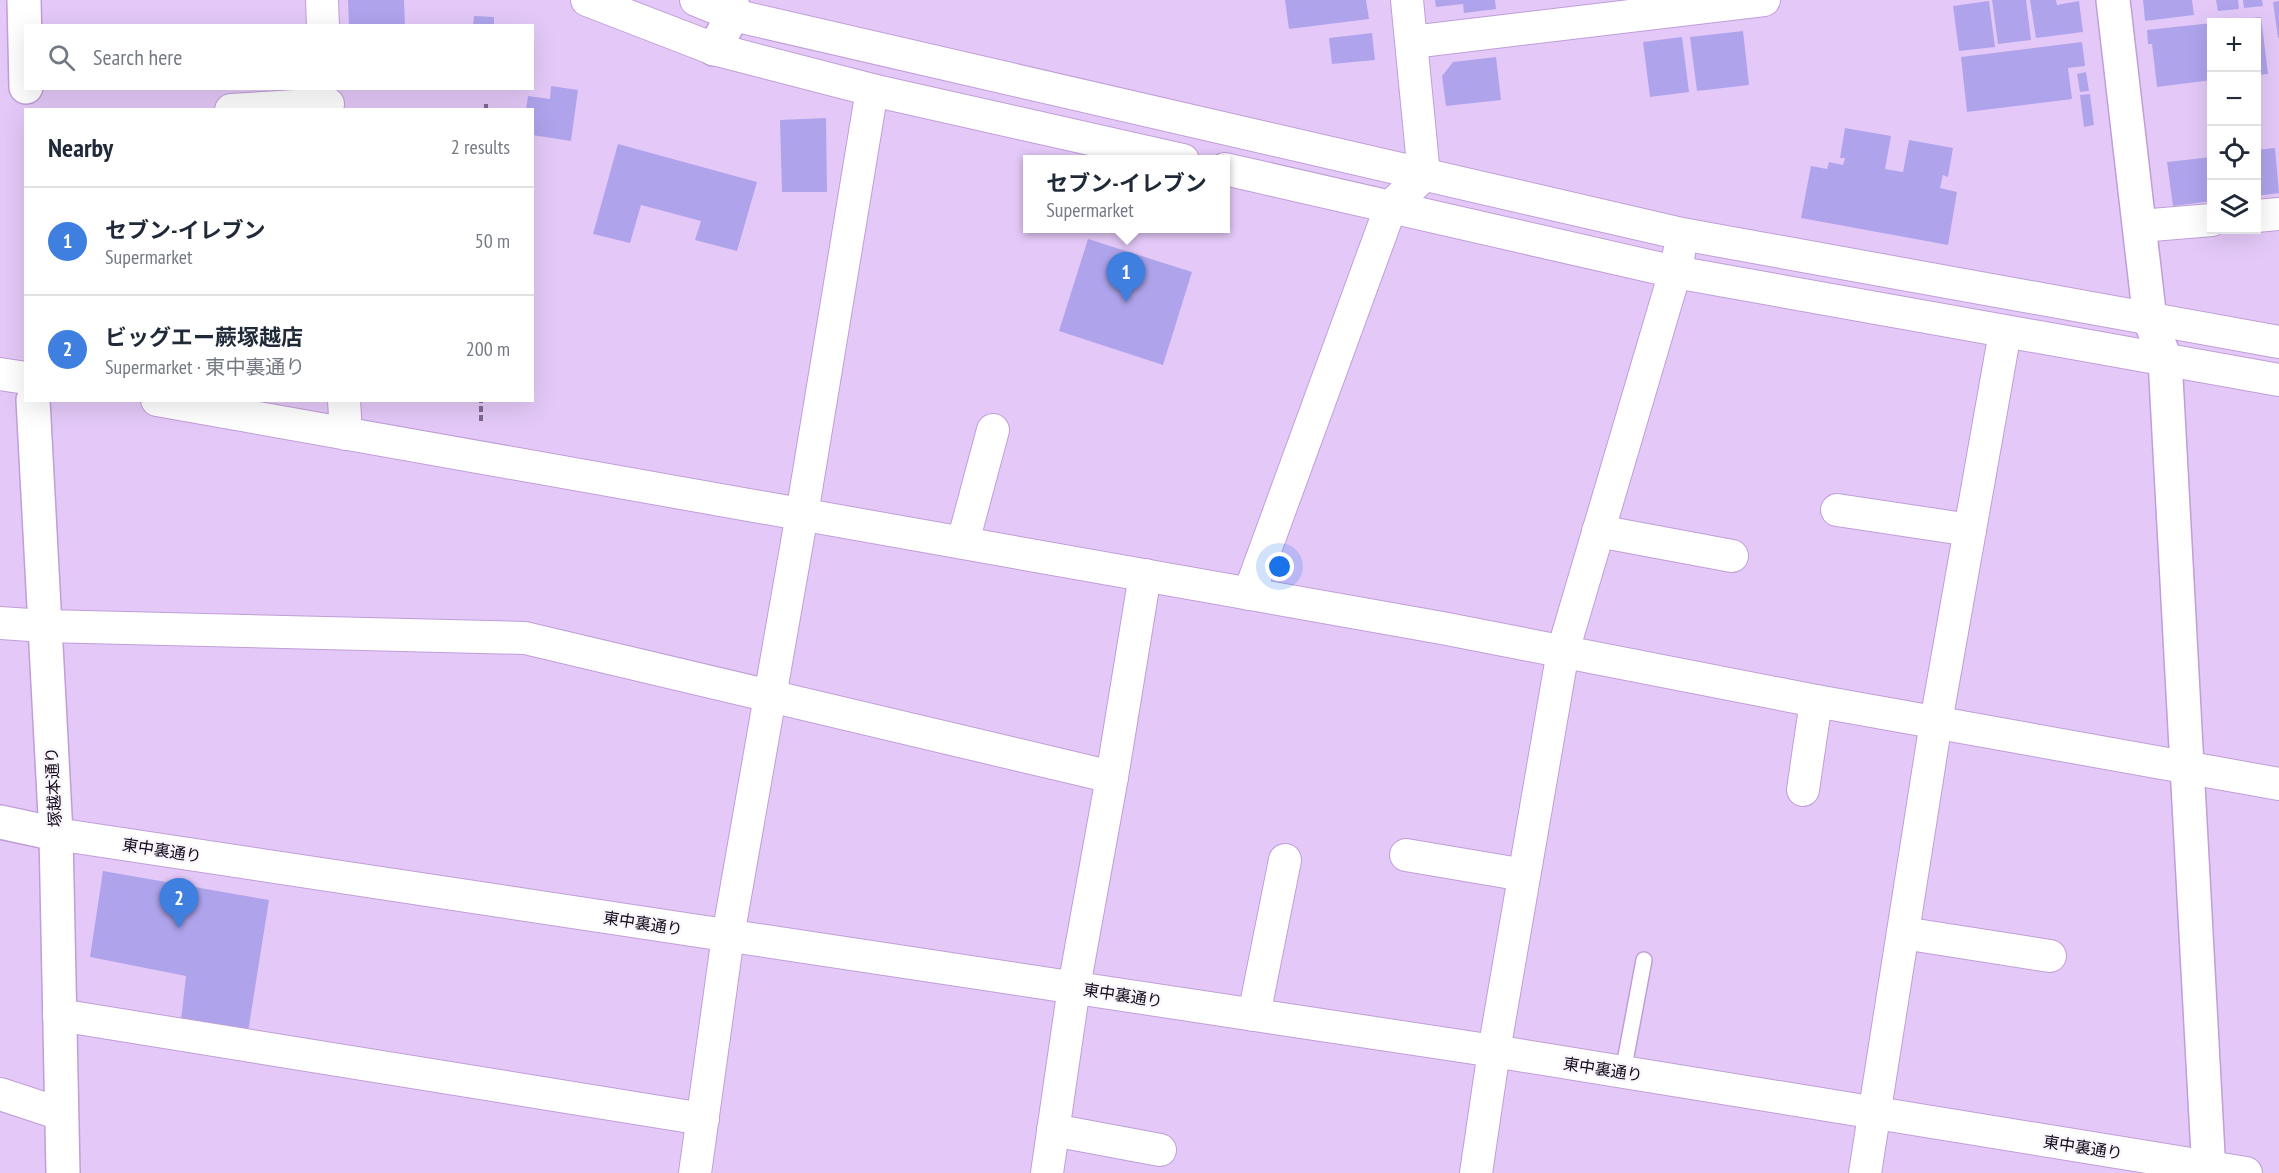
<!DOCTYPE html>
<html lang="en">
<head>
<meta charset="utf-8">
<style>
  body { margin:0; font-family:"PT Sans Narrow","Noto Sans JP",sans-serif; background:#f6f6f7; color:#1f2937 }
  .controls { position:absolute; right:18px; top:18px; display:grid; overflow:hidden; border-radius:0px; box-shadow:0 6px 24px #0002 }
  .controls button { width:54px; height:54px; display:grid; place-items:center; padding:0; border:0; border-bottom:2px solid #e0e1e3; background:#fff; color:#1f2937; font:30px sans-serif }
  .you { position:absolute; left:1280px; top:567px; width:21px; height:21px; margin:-15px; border:4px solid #fff; border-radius:50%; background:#1a73e8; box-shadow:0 0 0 9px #1a73e833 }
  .badge { display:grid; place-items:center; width:39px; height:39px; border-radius:50%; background:#52752d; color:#fff; font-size:20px; font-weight:700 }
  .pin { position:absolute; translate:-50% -50px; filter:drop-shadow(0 2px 3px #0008) }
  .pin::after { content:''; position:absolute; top:32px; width:21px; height:18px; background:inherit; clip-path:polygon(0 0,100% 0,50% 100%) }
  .popup { position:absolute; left:1023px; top:155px; width:207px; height:78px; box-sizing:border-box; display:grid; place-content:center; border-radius:0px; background:#fff; filter:drop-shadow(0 2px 4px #0005); font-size:20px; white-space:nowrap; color:#747a83 }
  .popup b { font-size:22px; color:#1f2937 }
  .popup::after { content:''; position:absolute; left:50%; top:100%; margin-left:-12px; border:12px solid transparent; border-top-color:#fff }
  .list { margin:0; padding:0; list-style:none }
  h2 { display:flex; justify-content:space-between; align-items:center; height:78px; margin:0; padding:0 24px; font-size:26px }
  h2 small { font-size:20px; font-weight:400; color:#747a83 }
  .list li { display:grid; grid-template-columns:39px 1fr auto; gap:18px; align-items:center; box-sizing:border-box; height:108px; padding:0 24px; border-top:2px solid #e0e1e3 }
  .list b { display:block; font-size:22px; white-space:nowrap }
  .list p { margin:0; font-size:20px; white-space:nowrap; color:#747a83 }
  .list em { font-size:20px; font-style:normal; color:#747a83 }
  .icon { flex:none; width:33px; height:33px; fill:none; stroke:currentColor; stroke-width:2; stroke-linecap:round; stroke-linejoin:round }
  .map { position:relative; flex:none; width:2279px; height:1173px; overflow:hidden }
  .search { position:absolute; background:#fff; box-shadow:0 6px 24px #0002; left:24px; top:24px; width:510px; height:66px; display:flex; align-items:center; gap:15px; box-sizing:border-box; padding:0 21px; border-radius:0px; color:#747a83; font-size:22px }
  .panel { position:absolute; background:#fff; box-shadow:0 6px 24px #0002; left:24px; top:108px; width:510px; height:294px; border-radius:0px }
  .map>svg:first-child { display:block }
  .building { fill:#afa4ec }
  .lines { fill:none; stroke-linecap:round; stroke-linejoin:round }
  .service-casing { stroke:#c09ed8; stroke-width:18 }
  .minor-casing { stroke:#c09ed8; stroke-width:34 }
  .tertiary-casing { stroke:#c09ed8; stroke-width:36 }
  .path { stroke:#7e6a8c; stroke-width:4; stroke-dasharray:6 3; stroke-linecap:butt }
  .service { stroke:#fff; stroke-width:15 }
  .minor { stroke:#fff; stroke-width:32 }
  .tertiary { stroke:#fff; stroke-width:33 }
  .labels { text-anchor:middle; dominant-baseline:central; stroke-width:4.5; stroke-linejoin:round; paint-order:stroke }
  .street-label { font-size:16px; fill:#14081c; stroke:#f8f5fb }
</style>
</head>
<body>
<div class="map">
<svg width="2279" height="1173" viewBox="0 0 2279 1173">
  <rect width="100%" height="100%" fill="#e4c9f8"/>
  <!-- building -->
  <g class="building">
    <path d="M348 0H404L405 26H349Z"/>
    <path d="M1285 0H1366L1369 19 1289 29Z"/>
    <path d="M1435 0H1495L1496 9 1464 13 1463 4 1436 7Z"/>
    <path d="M1992 0H2026L2031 40 1998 44Z"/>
    <path d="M2030 0H2056L2057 5 2079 1 2083 32 2036 38Z"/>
    <path d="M2143 0H2192L2194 15 2145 21Z"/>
    <path d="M2216 0H2238L2239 9 2218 11Z"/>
    <path d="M2243 0H2262L2263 6 2244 8Z"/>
    <path d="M1989 1 1995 47 1959 51 1953 6Z"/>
    <path d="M2279 1V38H2278L2273 2Z"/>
    <path d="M474 16 494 17V26H473Z"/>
    <path d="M2261 17 2268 74 2256 75V22L2224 21Z"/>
    <path d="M2212 23V80L2157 87 2152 44H2148L2147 30Z"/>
    <path d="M1743 31 1749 85 1697 91 1690 37Z"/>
    <path d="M1372 33 1375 60 1332 64 1329 38Z"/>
    <path d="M1682 37 1689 92 1650 97 1643 42Z"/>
    <path d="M2082 42 2085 66 2068 68 2072 99 1967 112 1961 57Z"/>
    <path d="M1496 57 1501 100 1446 106 1442 76 1453 62Z"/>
    <path d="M2086 72 2089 91 2080 92 2077 74Z"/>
    <path d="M551 86 578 90 571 141 532 135V110H526L528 96 550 99Z"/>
    <path d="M2090 94 2094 125 2084 127 2080 95Z"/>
    <path d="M826 118 827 192H782L780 120Z"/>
    <path d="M1845 128 1891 136 1885 169 1903 172 1909 140 1953 148 1948 177 1943 175 1940 188 1957 192 1948 245 1801 218 1811 166 1827 169 1829 162 1843 165 1845 158H1840Z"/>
    <path d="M618 144 757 182 737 251 695 240 701 221 641 205 630 243 593 234Z"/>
    <path d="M2275 148 2279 193 2256 196V150Z"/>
    <path d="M2212 157V201L2173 206 2167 162Z"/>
    <path d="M1088 239 1192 272 1163 365 1059 331Z"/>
    <path d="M103 871 269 900 248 1032 181 1020 186 976 90 957Z"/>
  </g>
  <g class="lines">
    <defs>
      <path id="service" d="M1623 1072 1644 960"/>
      <g id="minor">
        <path d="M322 0 323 26"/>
        <path d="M587 0 714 49 872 90 1183 160"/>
        <path d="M696 0 733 15 1682 234 2279 342"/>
        <path d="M1412 42 1764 0"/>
        <path d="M231 110 328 104"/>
        <path d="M1225 169 1675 272 2279 380"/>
        <path d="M2256 216 2279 214"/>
        <path d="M2140 226 2212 220"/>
        <path d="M0 374 26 378"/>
        <path d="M157 400 1442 628 1816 701 2279 784"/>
        <path d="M344 400 346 434"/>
        <path d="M1837 510 1970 530"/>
        <path d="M1598 531 1732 556"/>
        <path d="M963 542 993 430"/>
        <path d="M1249 594 1391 206 1424 175 1407 0"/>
        <path d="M0 623 45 626 525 638 1112 777"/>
        <path d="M1803 790 1816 701"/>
        <path d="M56 834 1494 1051 2246 1173"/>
        <path d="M1406 855 1524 875"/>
        <path d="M1903 933 2050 956"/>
        <path d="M59 1015 703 1119"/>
        <path d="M1254 1015 1285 860"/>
        <path d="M0 1094 61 1114"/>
        <path d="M1053 1130 1160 1150"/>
        <path d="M695 1173 728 936 802 514 872 90"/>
        <path d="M1047 1173 1074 987 1112 777 1145 575"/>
        <path d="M1476 1173 1494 1051 1563 651 1675 272 1679 253"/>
        <path d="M1865 1173 1936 722 2005 332"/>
      </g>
      <g id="tertiary">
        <path d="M24 0 26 87"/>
        <path d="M2113 0 2150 320 2165 359 2209 1173"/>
        <path d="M714 49 733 15 732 0"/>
        <path d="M33 400 56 834 63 1173"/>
        <path d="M0 822 56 834"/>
      </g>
    </defs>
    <!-- service casing -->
    <use href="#service" class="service-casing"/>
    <!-- minor casing -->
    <use href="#minor" class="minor-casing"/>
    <!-- tertiary casing -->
    <use href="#tertiary" class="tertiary-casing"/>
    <!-- path -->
    <g class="path">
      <path d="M486 110V102"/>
      <path d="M481 421V400"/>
    </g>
    <!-- service -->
    <use href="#service" class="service"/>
    <!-- minor -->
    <use href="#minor" class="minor"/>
    <!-- tertiary -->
    <use href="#tertiary" class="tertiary"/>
  </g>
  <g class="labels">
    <!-- street labels -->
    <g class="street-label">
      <text transform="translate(53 787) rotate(-93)">塚越本通り</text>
      <text transform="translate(162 850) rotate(9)">東中裏通り</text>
      <text transform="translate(643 923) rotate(9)">東中裏通り</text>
      <text transform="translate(1123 995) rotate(9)">東中裏通り</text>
      <text transform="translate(1603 1069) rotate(9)">東中裏通り</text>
      <text transform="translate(2083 1147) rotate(9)">東中裏通り</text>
    </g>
  </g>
</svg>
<div class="controls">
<button>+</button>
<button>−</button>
<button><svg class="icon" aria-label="locate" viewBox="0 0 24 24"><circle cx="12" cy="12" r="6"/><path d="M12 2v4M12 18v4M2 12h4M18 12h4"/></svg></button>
<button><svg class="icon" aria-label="layers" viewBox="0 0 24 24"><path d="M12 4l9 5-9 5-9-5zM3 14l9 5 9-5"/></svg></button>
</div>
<div class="you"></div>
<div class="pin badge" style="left:1126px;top:302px;background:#3f7fe0">1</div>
<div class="popup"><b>セブン-イレブン</b>Supermarket</div>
<div class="pin badge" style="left:179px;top:928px;background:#3f7fe0">2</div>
<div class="search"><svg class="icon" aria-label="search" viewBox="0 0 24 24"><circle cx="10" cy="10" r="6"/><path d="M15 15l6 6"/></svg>Search here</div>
<section class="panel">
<h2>Nearby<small>2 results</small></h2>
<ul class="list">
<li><span class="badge" style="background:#3f7fe0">1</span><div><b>セブン-イレブン</b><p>Supermarket</p></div><em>50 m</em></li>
<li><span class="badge" style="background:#3f7fe0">2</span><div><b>ビッグエー蕨塚越店</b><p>Supermarket · 東中裏通り</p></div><em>200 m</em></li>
</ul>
</section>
</div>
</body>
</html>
